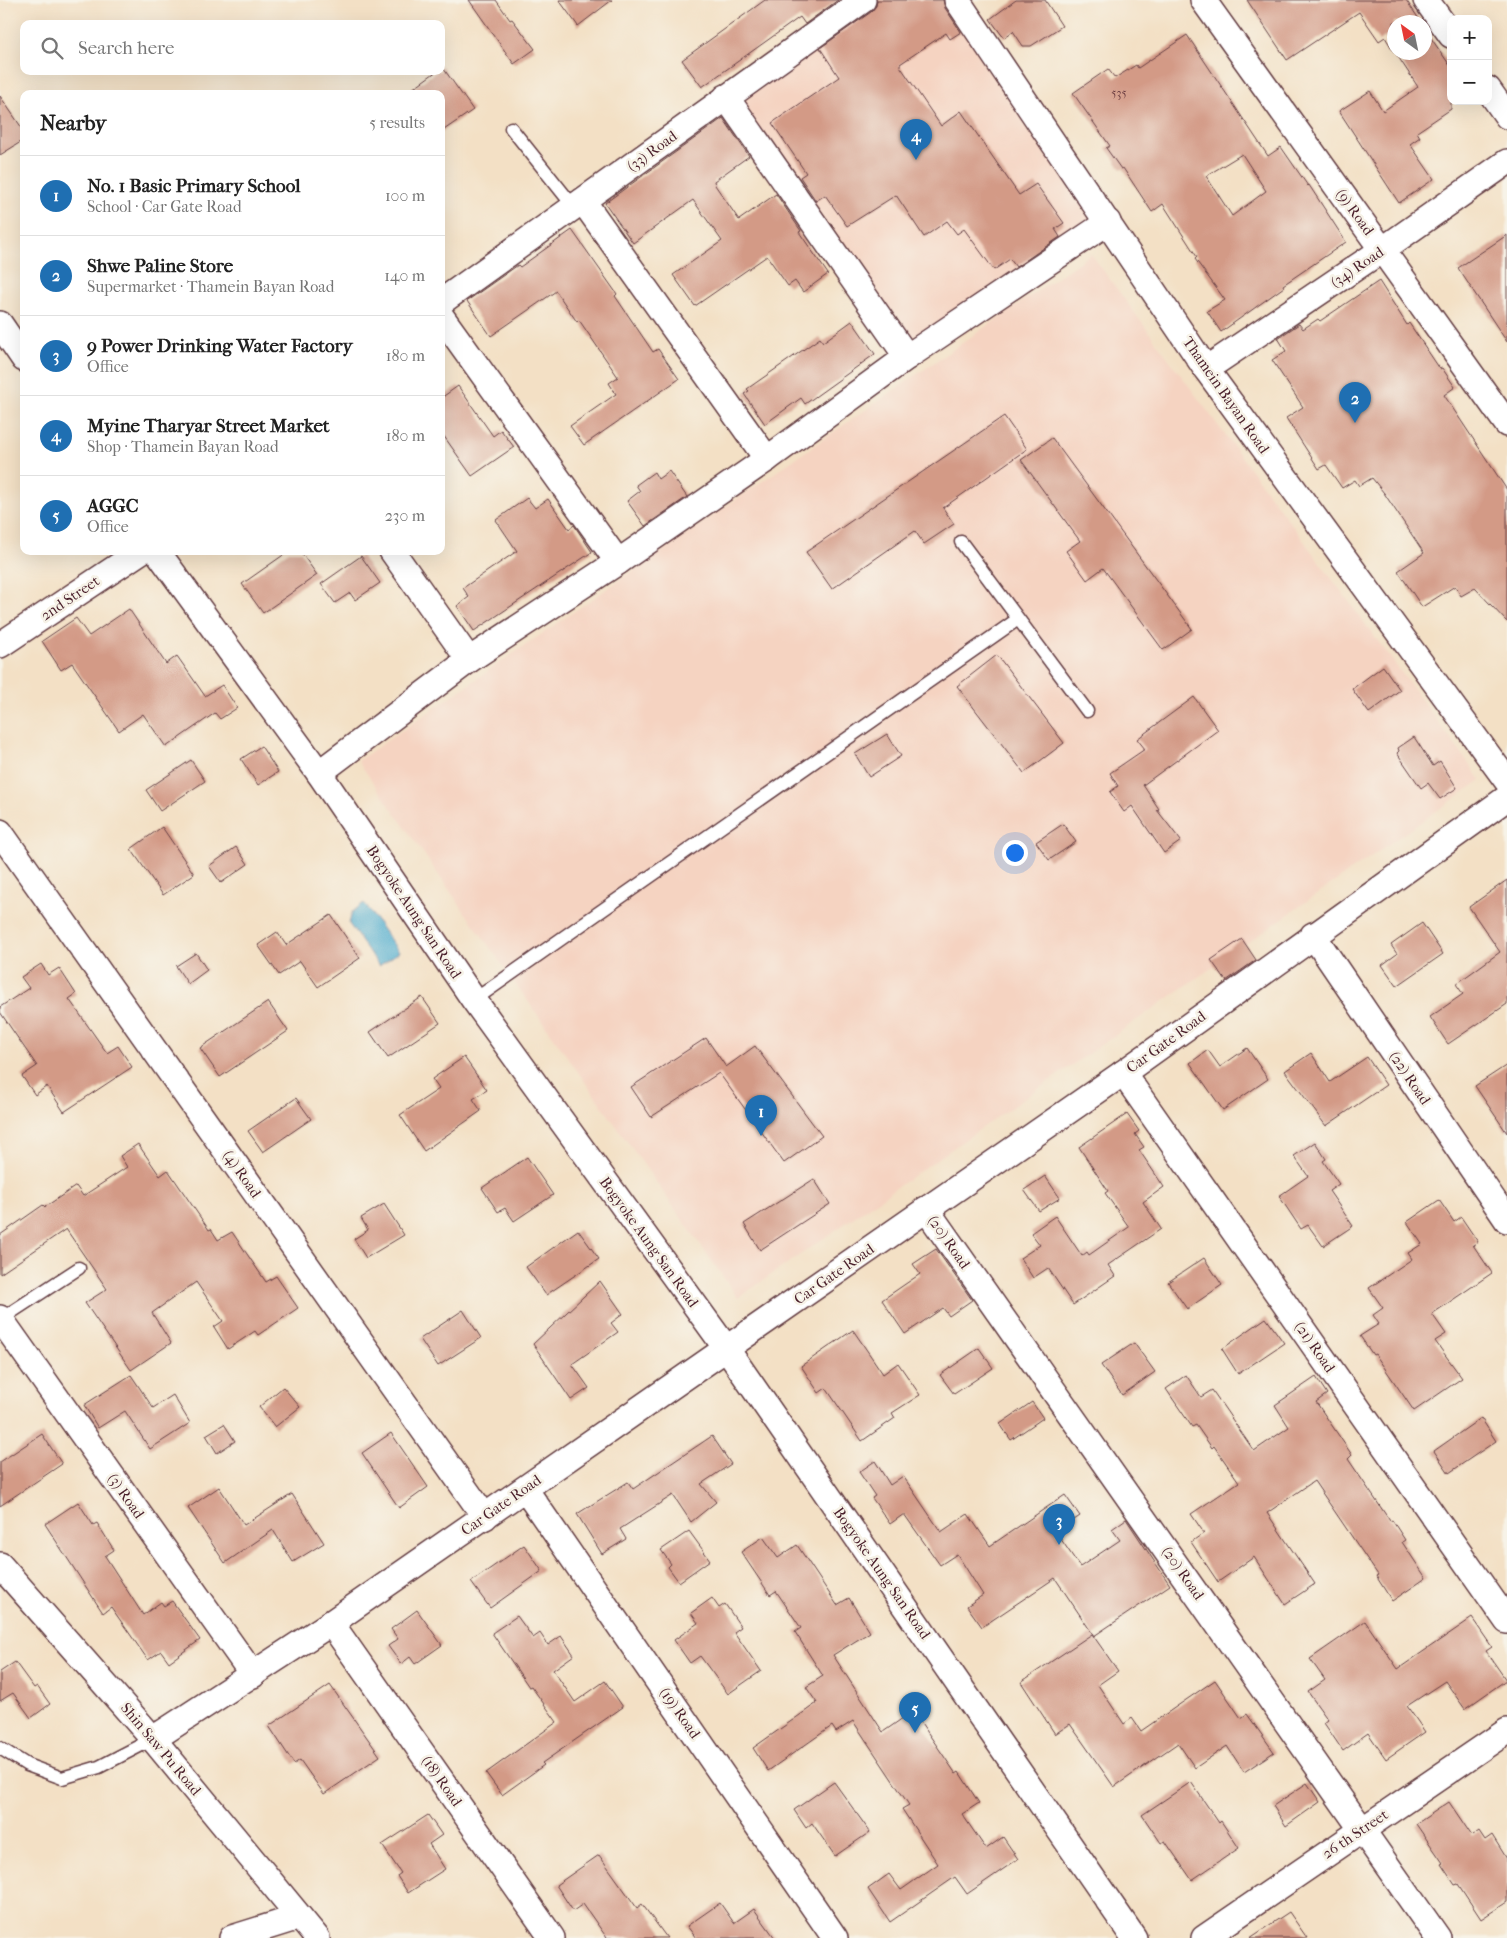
<!DOCTYPE html>
<html lang="en">
<head>
<meta charset="utf-8">
<style>
  body { margin:0; font-family:"IM FELL French Canon",serif; background:#f2f2f2; color:#222 }
  .controls { position:absolute; right:15px; top:15px; display:grid; overflow:hidden; border-radius:10px; box-shadow:0 5px 20px #0002 }
  .controls button { width:45px; height:45px; display:grid; place-items:center; padding:0; border:0; border-bottom:1px solid #e0e0e0; background:#fff; color:#222; font:25px sans-serif }
  .compass { position:absolute; left:1387px; top:15px; width:45px; height:45px; border-radius:50%; background:#fff; box-shadow:0 5px 20px #0002; rotate:327deg }
  .you { position:absolute; left:1014px; top:852px; width:18px; height:18px; margin:-12px; border:4px solid #fff; border-radius:50%; background:#1a73e8; box-shadow:0 0 0 8px #1a73e833 }
  .badge { display:grid; place-items:center; width:32px; height:32px; border-radius:50%; background:#1f6fb2; color:#fff; font-size:16px; font-weight:700 }
  .pin { position:absolute; translate:-50% -41px; filter:drop-shadow(0 1px 2px #0008) }
  .pin::after { content:''; position:absolute; top:26px; width:18px; height:15px; background:inherit; clip-path:polygon(0 0,100% 0,50% 100%) }
  .list { margin:0; padding:0; list-style:none }
  h2 { display:flex; justify-content:space-between; align-items:center; height:65px; margin:0; padding:0 20px; font-size:21px }
  h2 small { font-size:16px; font-weight:400; color:#767676 }
  .list li { display:grid; grid-template-columns:32px 1fr auto; gap:15px; align-items:center; box-sizing:border-box; height:80px; padding:0 20px; border-top:1px solid #e0e0e0 }
  .list b { display:block; font-size:19px; white-space:nowrap }
  .list p { margin:0; font-size:16px; white-space:nowrap; color:#767676 }
  .list em { font-size:16px; font-style:normal; color:#767676 }
  .icon { flex:none; width:28px; height:28px; fill:none; stroke:currentColor; stroke-width:2; stroke-linecap:round; stroke-linejoin:round }
  .map { position:relative; flex:none; width:1507px; height:1938px; overflow:hidden }
  .search { position:absolute; background:#fff; box-shadow:0 5px 20px #0002; left:20px; top:20px; width:425px; height:55px; display:flex; align-items:center; gap:12px; box-sizing:border-box; padding:0 18px; border-radius:10px; color:#767676; font-size:19px }
  .panel { position:absolute; background:#fff; box-shadow:0 5px 20px #0002; left:20px; top:90px; width:425px; height:465px; border-radius:10px }
  .map>svg:first-child { display:block }
  .built { fill:#f5d3c1 }
  .water { fill:#51adcf; stroke:#4e667d }
  .building { fill:#d39a86; fill-rule:evenodd }
  .lines { fill:none; stroke-linecap:round; stroke-linejoin:round }
  .lane-casing { stroke:#633c42; stroke-width:15 }
  .street-casing { stroke:#633c42; stroke-width:28 }
  .lane { stroke:#fff; stroke-width:12 }
  .street { stroke:#fff; stroke-width:25 }
  .labels { text-anchor:middle; dominant-baseline:central; stroke-width:5; stroke-linejoin:round; paint-order:stroke }
  .number-label { font-size:12px; fill:#6c3e42 }
  .street-label { font-size:15px; fill:#4a1f2b; stroke:#f7f3e8 }
</style>
</head>
<body>
<div class="map">
<svg width="1507" height="1938" viewBox="0 0 1507 1938">
  <rect width="100%" height="100%" fill="#f7f3e8"/>
  <filter id="ink" filterUnits="userSpaceOnUse"><feTurbulence type="fractalNoise" baseFrequency=".02" numOctaves="2"/><feDisplacementMap in="SourceGraphic" scale="10" xChannelSelector="R" yChannelSelector="G"/><feConvolveMatrix kernelMatrix="1 2 1 2 8 2 1 2 1" color-interpolation-filters="sRGB"/></filter>
  <filter id="wash" filterUnits="userSpaceOnUse"><feTurbulence type="fractalNoise" baseFrequency=".0096" numOctaves="4" result="noise"/><feDisplacementMap in="SourceGraphic" scale="20" xChannelSelector="R" yChannelSelector="G"/><feGaussianBlur stdDeviation="1.12" result="paint"/><feColorMatrix in="noise" values="0 0 0 0 0 0 0 0 0 0 0 0 0 0 0 0 0 1.4 0 .05"/><feComposite in="paint" operator="in"/></filter>
  <g filter="url(#wash)">
    <rect width="100%" height="100%" fill="#f3e0c5"/>
    <!-- built -->
    <g class="built">
      <path d="M873 0H948L1098 221 907 347 733 99Z"/>
      <path d="M1091 254 1481 780 738 1298 358 761Z"/>
    </g>
    <!-- water -->
    <path class="water" d="M364 903 399 952 379 966 349 924 352 912Z"/>
    <g id="blocks">
      <!-- building -->
      <g class="building">
        <path d="M469 0H496L510 20 512 19 535 49 514 64Z"/>
        <path d="M559 0H612L578 26Z"/>
        <path d="M765 0H838L805 24 800 17 702 87 682 60Z"/>
        <path d="M877 0H943L945 8 961 32 950 39 946 33 900 64V66L941 126 961 111 1019 195 1036 184 1064 223 1055 229 1060 237 1016 267 1010 259 994 270 964 229 957 234 947 221 924 237 896 195 847 226 825 195 816 201 800 177 806 173 772 123 839 77 820 48 871 12 876 6Z"/>
        <path d="M1016 0H1045L1062 26 1031 46H1023L1013 31 1004 38 990 19Z"/>
        <path d="M1247 0H1406L1421 22H1394V52L1385 37 1379 41 1359 12 1287 60Z"/>
        <path d="M1424 28 1451 67V109L1417 132 1420 137 1410 144 1434 179 1399 203 1339 111 1370 91 1383 111 1418 87 1395 52H1424Z"/>
        <path d="M1187 35 1268 156 1281 147 1308 186 1309 185 1346 242 1283 285 1284 287 1221 332 1207 311 1225 300 1195 259 1197 257 1163 204 1152 212 1123 168 1121 169 1106 148 1110 146 1073 93 1108 69 1115 78 1136 65 1138 68ZM1242 154 1266 191 1232 216 1206 176Z"/>
        <path d="M441 65 473 110 441 132V94H405L437 71H441Z"/>
        <path d="M0 96 24 131V140L0 155Z"/>
        <path d="M723 118 749 156 714 181 715 185 739 220 776 194 801 231 799 232 828 274 803 292 795 281 788 286 767 256 695 306 673 275 722 241 693 200 633 243 605 203Z"/>
        <path d="M572 230 617 294 615 296 653 352 658 349 679 379 584 445 570 426 616 394 609 383 618 377 579 320 577 322 556 291 491 336 467 301 518 265 520 267Z"/>
        <path d="M1507 235V342L1458 268Z"/>
        <path d="M1379 281 1407 325 1409 323 1440 369 1442 368 1455 387 1444 395 1507 490V622L1475 588 1461 596 1455 586 1422 607 1398 571 1424 553 1384 493 1372 478 1359 486 1355 480 1342 488 1326 465 1319 469 1286 418 1303 407 1272 360 1286 351 1278 338 1299 324 1303 329 1318 319 1320 321Z"/>
        <path d="M852 321 875 354 805 404 801 398 765 424 744 394 749 391 747 389 820 338 823 342Z"/>
        <path d="M458 386 493 436 501 430 514 447 472 476 441 432V398Z"/>
        <path d="M1004 416 1027 449 943 508 954 524 924 544 915 531 832 589 806 552Z"/>
        <path d="M1052 438 1192 629 1163 650 1103 568 1087 580 1066 551 1080 541 1021 460Z"/>
        <path d="M669 471 687 497 645 526 627 501 640 491 636 485 654 472 658 479Z"/>
        <path d="M527 498 535 508 548 499 569 529 574 525 592 552 474 631 457 606 469 597 463 588 517 551 496 520Z"/>
        <path d="M289 551H300L317 575 263 613 242 584Z"/>
        <path d="M361 556 380 583 355 600 350 593 335 603 321 584Z"/>
        <path d="M129 609 166 664 177 656 205 696 222 685 237 708 220 719 215 713 166 747 143 714 119 731 72 663 61 670 42 641 76 618 89 636Z"/>
        <path d="M997 655 1064 743 1024 773 957 686Z"/>
        <path d="M1383 666 1400 690 1369 713 1352 689Z"/>
        <path d="M1194 697 1218 730 1143 785 1159 809 1157 810 1181 841 1164 853 1132 806 1124 812 1110 792 1118 786 1110 773 1145 749 1137 739Z"/>
        <path d="M887 734 901 756 869 777 855 754Z"/>
        <path d="M1414 737 1433 766 1440 761 1457 788 1440 799 1428 783 1421 788 1397 753 1399 751 1398 748Z"/>
        <path d="M261 746 278 772 258 785 241 759Z"/>
        <path d="M191 760 205 781 160 811 146 790Z"/>
        <path d="M1063 824 1076 842 1049 860 1036 842Z"/>
        <path d="M162 827 194 874 163 895 131 849Z"/>
        <path d="M236 847 248 864 221 883 209 866Z"/>
        <path d="M1507 880V1004L1448 1044 1430 1017 1463 994 1456 984 1500 952 1469 907Z"/>
        <path d="M331 915 360 958 318 987 300 961 279 975 258 945 277 932 286 945Z"/>
        <path d="M1422 923 1443 954 1397 986 1382 965 1397 954 1391 945Z"/>
        <path d="M1242 939 1256 960 1226 981 1211 960Z"/>
        <path d="M196 953 207 970 188 984 176 966Z"/>
        <path d="M41 964 48 975 59 968 76 994 69 999 107 1053 118 1046 132 1067 64 1112 47 1086 35 1095 22 1076 37 1066 0 1012V1007L29 988 21 977Z"/>
        <path d="M422 997 440 1023 388 1058 370 1032Z"/>
        <path d="M268 1002 288 1031 220 1077 200 1048Z"/>
        <path d="M706 1038 726 1067 755 1046 822 1136 784 1163 719 1073 651 1117 631 1087Z"/>
        <path d="M1247 1048 1268 1079 1223 1110 1190 1063 1208 1050 1220 1067Z"/>
        <path d="M1311 1053 1330 1082 1367 1057 1386 1085 1326 1126 1285 1071Z"/>
        <path d="M464 1057 487 1090 473 1099 481 1111 424 1151 400 1115 439 1089 432 1079Z"/>
        <path d="M1507 1065V1133L1475 1086Z"/>
        <path d="M296 1098 311 1119 263 1152 248 1131Z"/>
        <path d="M1127 1114 1139 1131 1135 1134 1144 1147 1139 1150 1164 1187 1143 1202 1161 1229 1108 1265 1115 1276 1073 1305 1048 1268 1033 1278 1020 1258 1040 1245 1031 1233 1055 1216 1082 1256 1087 1252 1089 1255 1129 1227 1105 1193 1108 1191 1079 1147Z"/>
        <path d="M1315 1142 1326 1159 1323 1161 1339 1184 1329 1191 1353 1226 1323 1246 1308 1225 1301 1229 1279 1196 1308 1176 1294 1156Z"/>
        <path d="M138 1144 160 1176 168 1170 209 1230 211 1229 218 1240 232 1232 266 1282 276 1276 298 1308 258 1335 255 1331 228 1349 214 1327 223 1321 196 1282 152 1313 171 1343 131 1370 85 1303 107 1289 66 1229 0 1274V1235L43 1205 45 1207 76 1186 83 1196 127 1167 120 1156Z"/>
        <path d="M527 1157 553 1195 514 1221 505 1208 498 1212 482 1188Z"/>
        <path d="M1045 1176 1060 1198 1039 1211 1024 1190Z"/>
        <path d="M814 1179 830 1204 760 1250 744 1224Z"/>
        <path d="M1439 1200 1454 1222 1461 1217 1478 1242 1473 1245 1492 1273 1432 1314 1446 1334 1435 1341 1462 1378 1414 1411 1375 1354 1373 1355 1360 1336 1379 1324 1373 1315 1383 1308 1369 1288 1412 1259 1408 1253 1422 1244 1407 1222Z"/>
        <path d="M384 1204 404 1235 366 1258 354 1239 368 1230 361 1218Z"/>
        <path d="M578 1230 599 1259 546 1295 526 1267Z"/>
        <path d="M936 1249 972 1300 949 1316 943 1308 905 1334 882 1300 920 1274 913 1264Z"/>
        <path d="M1204 1258 1222 1285 1187 1309 1168 1282Z"/>
        <path d="M600 1281 623 1314 611 1323 618 1332 572 1364 589 1388 571 1400 533 1344Z"/>
        <path d="M463 1310 481 1338 438 1366 420 1339Z"/>
        <path d="M1266 1318 1284 1343 1238 1374 1222 1349Z"/>
        <path d="M853 1330 883 1374 898 1363 920 1395 892 1413 895 1418 862 1441 826 1388 819 1393 801 1366Z"/>
        <path d="M1134 1343 1155 1372 1122 1395 1101 1365Z"/>
        <path d="M979 1348 993 1368 954 1394 940 1375Z"/>
        <path d="M131 1375 153 1408 173 1395 190 1423 150 1449 125 1411 98 1428 84 1405Z"/>
        <path d="M1186 1375 1201 1397 1212 1390 1254 1451 1289 1427 1275 1405 1316 1377 1327 1394 1316 1402 1352 1455 1348 1459 1390 1521 1392 1520 1405 1540 1402 1542 1426 1578 1392 1601 1376 1576 1378 1575 1314 1481 1267 1513 1315 1584 1285 1604 1254 1557 1218 1582 1191 1542 1204 1533 1191 1514 1239 1482 1214 1446 1212 1448 1196 1425 1192 1427 1166 1389Z"/>
        <path d="M283 1387 300 1407 275 1427 259 1407Z"/>
        <path d="M1032 1402 1043 1418 1011 1440 1000 1424Z"/>
        <path d="M1481 1418 1496 1441 1449 1473 1434 1451Z"/>
        <path d="M224 1424 235 1441 217 1453 206 1435Z"/>
        <path d="M391 1433 428 1487 399 1508 362 1453Z"/>
        <path d="M42 1434 62 1464 0 1506V1462Z"/>
        <path d="M712 1436 731 1464 701 1484 716 1502 691 1522 673 1495 620 1529 626 1539 602 1554 577 1514 628 1482 633 1489Z"/>
        <path d="M875 1461 890 1485 903 1476 941 1532 968 1514 990 1546 1065 1495 1080 1516 1056 1532 1080 1567 1120 1540 1112 1529 1126 1519 1170 1585 1094 1636 1055 1578 982 1627 967 1606 983 1595 957 1554 940 1565 904 1514 890 1524 872 1498 875 1496 859 1472Z"/>
        <path d="M219 1487 244 1525 292 1494 324 1543 293 1562 273 1530 225 1563 188 1508Z"/>
        <path d="M78 1502 93 1525 97 1523 114 1550 105 1556 143 1615 161 1602 164 1606 172 1601 200 1640 169 1662 161 1651 148 1660 111 1607 103 1613 45 1524Z"/>
        <path d="M689 1531 710 1560 679 1582 668 1567 671 1564 661 1550Z"/>
        <path d="M763 1537 778 1558 797 1545 837 1605 849 1598 870 1632 833 1655 883 1732 913 1711 956 1774 959 1772 979 1803 962 1814 986 1849 1003 1837 1018 1859 967 1894 955 1877 890 1922 868 1889 889 1874 901 1890 938 1864 902 1809 909 1805 853 1721 836 1732 832 1726 768 1771 753 1748 817 1703 806 1687 823 1676 795 1632 801 1628 776 1591 770 1595 741 1552Z"/>
        <path d="M524 1545 542 1571 490 1608 471 1582Z"/>
        <path d="M712 1598 719 1608 725 1604 741 1627 734 1632 761 1671 728 1694 700 1656 690 1663 674 1640 698 1623 691 1613Z"/>
        <path d="M417 1610 442 1645 415 1664 410 1657 401 1664 388 1646 398 1639 391 1629Z"/>
        <path d="M517 1616 533 1638 540 1633 548 1645 561 1636 574 1655 553 1670 575 1702 605 1681 623 1707 542 1763 544 1765 502 1795 486 1773 557 1722 531 1686 529 1687 492 1633Z"/>
        <path d="M1472 1618 1492 1647 1486 1651 1506 1680 1465 1709 1445 1681 1407 1706 1425 1732 1386 1759 1368 1733 1343 1751 1324 1723 1328 1720 1308 1692 1325 1680 1310 1659 1365 1621 1398 1669Z"/>
        <path d="M1092 1634 1118 1671 1098 1685 1124 1724 1132 1718 1141 1731 1215 1680 1241 1718 1247 1714 1274 1752 1244 1772 1227 1746 1195 1768 1178 1743 1114 1787 1070 1724 1055 1734 1021 1682Z"/>
        <path d="M15 1662 34 1688 37 1686 50 1704 31 1718 13 1693 0 1701V1672Z"/>
        <path d="M330 1685 380 1756 324 1794 300 1760 294 1764 269 1726Z"/>
        <path d="M834 1782 870 1832 835 1856 812 1823 806 1828 794 1810Z"/>
        <path d="M1191 1782 1219 1823 1221 1821 1239 1848 1192 1880 1165 1841 1161 1843 1142 1815Z"/>
        <path d="M1307 1783 1320 1802 1286 1826 1273 1806Z"/>
        <path d="M1449 1802 1472 1836 1479 1831 1485 1840 1492 1835 1507 1859V1902L1481 1919 1458 1884 1455 1885 1441 1864 1443 1863 1416 1824Z"/>
        <path d="M428 1815 442 1835 429 1844 445 1869 408 1893 397 1876 401 1873 382 1845Z"/>
        <path d="M599 1855 637 1908 642 1904 667 1938H607L583 1904 573 1911 556 1885Z"/>
        <path d="M720 1903 734 1923 754 1909 775 1938H696L687 1926Z"/>
        <path d="M1289 1912 1307 1938H1250Z"/>
      </g>
    </g>
  </g>
  <g filter="url(#ink)">
    <use href="#blocks" fill-opacity="0" stroke="#633c42" stroke-width="1"/>
    <g class="lines">
      <defs>
        <g id="lane">
          <path d="M511 128 574 207"/>
          <path d="M961 542 1087 711"/>
          <path d="M474 1000 1018 619"/>
          <path d="M1 1319 79 1268"/>
          <path d="M0 1748 27 1765 62 1778 99 1767 153 1739"/>
        </g>
        <g id="street">
          <path d="M957 0 1206 369 1507 781"/>
          <path d="M1203 0 1507 424"/>
          <path d="M1426 0 1451 35"/>
          <path d="M1488 89 1507 116"/>
          <path d="M726 97 907 357"/>
          <path d="M583 201 767 459"/>
          <path d="M441 302 863 0"/>
          <path d="M441 316 618 562"/>
          <path d="M0 324 24 359"/>
          <path d="M1206 369 1382 250 1507 162"/>
          <path d="M157 551 319 773 474 1000 726 1348 1134 1938"/>
          <path d="M392 551 469 660"/>
          <path d="M0 645 141 551"/>
          <path d="M319 773 469 660 618 562 767 459 907 357 1108 222"/>
          <path d="M0 832 485 1517"/>
          <path d="M1313 935 1507 1220"/>
          <path d="M1123 1073 1507 1621"/>
          <path d="M926 1209 1438 1938"/>
          <path d="M0 1318 253 1675"/>
          <path d="M525 1489 835 1938"/>
          <path d="M0 1565 153 1739 317 1938"/>
          <path d="M331 1623 552 1938"/>
          <path d="M153 1739 331 1623 1123 1073 1507 798"/>
          <path d="M232 1938 299 1917"/>
          <path d="M1204 1938 1507 1731"/>
        </g>
      </defs>
      <!-- lane casing -->
      <use href="#lane" class="lane-casing"/>
      <!-- street casing -->
      <use href="#street" class="street-casing"/>
      <!-- lane -->
      <use href="#lane" class="lane"/>
      <!-- street -->
      <use href="#street" class="street"/>
    </g>
  </g>
  <g class="labels">
    <!-- number labels -->
    <g class="number-label">
      <text x="1119" y="93">535</text>
    </g>
    <!-- street labels -->
    <g class="street-label">
      <text transform="translate(652 151) rotate(-36)">(33) Road</text>
      <text transform="translate(1355 212) rotate(54)">(9) Road</text>
      <text transform="translate(1357 267) rotate(-34)">(34) Road</text>
      <text transform="translate(1226 395) rotate(55)">Thamein Bayan Road</text>
      <text transform="translate(70 598) rotate(-34)">2nd Street</text>
      <text transform="translate(414 912) rotate(56)">Bogyoke Aung San Road</text>
      <text transform="translate(1166 1042) rotate(-36)">Car Gate Road</text>
      <text transform="translate(1410 1078) rotate(56)">(22) Road</text>
      <text transform="translate(242 1174) rotate(55)">(4) Road</text>
      <text transform="translate(649 1242) rotate(54)">Bogyoke Aung San Road</text>
      <text transform="translate(949 1242) rotate(55)">(20) Road</text>
      <text transform="translate(834 1274) rotate(-35)">Car Gate Road</text>
      <text transform="translate(1315 1347) rotate(55)">(21) Road</text>
      <text transform="translate(126 1496) rotate(55)">(3) Road</text>
      <text transform="translate(501 1505) rotate(-35)">Car Gate Road</text>
      <text transform="translate(882 1573) rotate(55)">Bogyoke Aung San Road</text>
      <text transform="translate(1183 1573) rotate(55)">(20) Road</text>
      <text transform="translate(680 1713) rotate(55)">(19) Road</text>
      <text transform="translate(161 1749) rotate(50)">Shin Saw Pu Road</text>
      <text transform="translate(442 1781) rotate(55)">(18) Road</text>
      <text transform="translate(1355 1834) rotate(-34)">26 th Street</text>
    </g>
  </g>
</svg>
<div class="controls">
<button>+</button>
<button>−</button>
</div>
<svg class="compass" viewBox="-18 -18 36 36"><path d="M0-13l5 13h-10z" fill="#e53935"/><path d="M0 13l5-13h-10z" fill="#767676"/></svg>
<div class="you"></div>
<div class="pin badge" style="left:761px;top:1136px">1</div>
<div class="pin badge" style="left:1355px;top:423px">2</div>
<div class="pin badge" style="left:1059px;top:1545px">3</div>
<div class="pin badge" style="left:916px;top:160px">4</div>
<div class="pin badge" style="left:915px;top:1733px">5</div>
<div class="search"><svg class="icon" aria-label="search" viewBox="0 0 24 24"><circle cx="10" cy="10" r="6"/><path d="M15 15l6 6"/></svg>Search here</div>
<section class="panel">
<h2>Nearby<small>5 results</small></h2>
<ul class="list">
<li><span class="badge">1</span><div><b>No. 1 Basic Primary School</b><p>School · Car Gate Road</p></div><em>100 m</em></li>
<li><span class="badge">2</span><div><b>Shwe Paline Store</b><p>Supermarket · Thamein Bayan Road</p></div><em>140 m</em></li>
<li><span class="badge">3</span><div><b>9 Power Drinking Water Factory</b><p>Office</p></div><em>180 m</em></li>
<li><span class="badge">4</span><div><b>Myine Tharyar Street Market</b><p>Shop · Thamein Bayan Road</p></div><em>180 m</em></li>
<li><span class="badge">5</span><div><b>AGGC</b><p>Office</p></div><em>230 m</em></li>
</ul>
</section>
</div>
</body>
</html>
